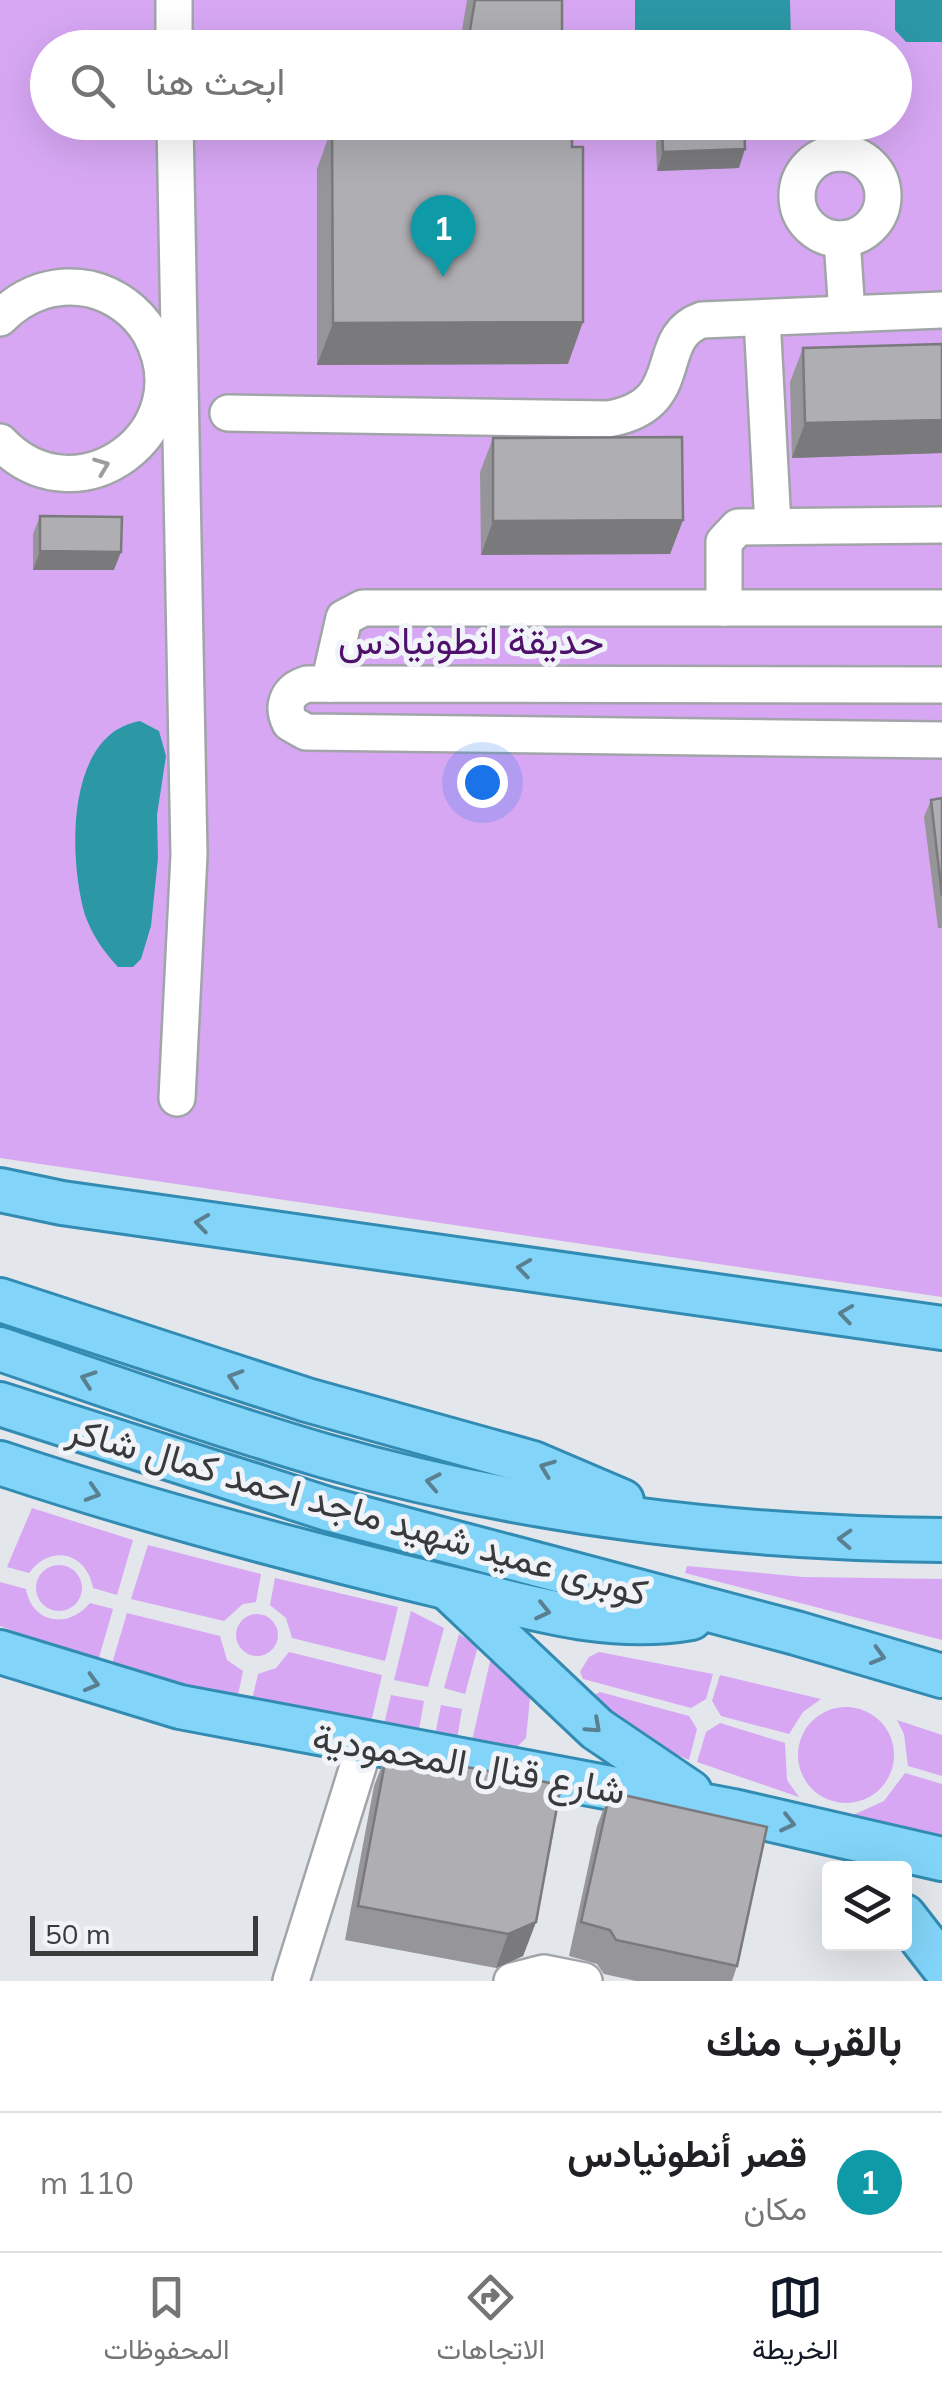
<!DOCTYPE html>
<html lang="ar">
<head>
<meta charset="utf-8">
<style>
  body { margin:0; font-family:Mulish,Vazirmatn,sans-serif; background:#f2f2f2; color:#202124; direction:rtl }
  .controls { position:absolute; right:30px; bottom:30px; display:grid; overflow:hidden; border-radius:10px; box-shadow:0 10px 40px #0002 }
  .controls button { width:90px; height:90px; display:grid; place-items:center; padding:0; border:0; border-bottom:2px solid #e0e0e0; background:#fff; color:#202124; font:50px sans-serif }
  .scale { position:absolute; left:30px; bottom:25px; width:228px; box-sizing:border-box; padding-left:10px; border:5px solid #383a3b; border-top:0; font-size:28px; line-height:35px; white-space:nowrap; color:#383a3b; -webkit-text-stroke:8px #f0f3f8; paint-order:stroke }
  .you { position:absolute; left:482px; top:782px; width:35px; height:35px; margin:-25px; border:8px solid #fff; border-radius:50%; background:#1a73e8; box-shadow:0 0 0 15px #1a73e833 }
  .badge { display:grid; place-items:center; width:65px; height:65px; border-radius:50%; background:#111827; color:#fff; font-size:32px; font-weight:700 }
  .pin { position:absolute; translate:-50% -82px; filter:drop-shadow(0 2px 5px #0008) }
  .pin::after { content:''; position:absolute; top:52px; width:35px; height:30px; background:inherit; clip-path:polygon(0 0,100% 0,50% 100%) }
  .list { margin:0; padding:0; list-style:none }
  h2 { display:flex; justify-content:space-between; align-items:center; height:130px; margin:0; padding:0 40px; font-size:42px }
  h2 small { font-size:32px; font-weight:400; color:#757577 }
  .list li { display:grid; grid-template-columns:65px 1fr auto; gap:30px; align-items:center; box-sizing:border-box; height:140px; padding:0 40px; border-top:2px solid #e0e0e0 }
  .list b { display:block; font-size:38px; white-space:nowrap }
  .list p { margin:0; font-size:32px; white-space:nowrap; color:#757577 }
  .list em { font-size:32px; font-style:normal; color:#757577 }
  .icon { flex:none; width:55px; height:55px; fill:none; stroke:currentColor; stroke-width:2; stroke-linecap:round; stroke-linejoin:round }
  .map { position:relative; flex:none; width:942px; height:1981px; overflow:hidden; direction:ltr }
  .search { position:absolute; background:#fff; box-shadow:0 10px 40px #0002; left:30px; right:30px; top:30px; height:110px; display:flex; align-items:center; gap:25px; box-sizing:border-box; padding:0 35px; border-radius:55px; color:#757577; font-size:38px }
  .sheet { height:270px; background:#fff }
  nav { display:flex; justify-content:space-around; align-items:center; box-sizing:border-box; height:140px; border-top:2px solid #e0e0e0; background:#fff; font-size:28px; color:#757577 }
  nav a { display:grid; justify-items:center; gap:5px }
  nav .on { color:#111827 }
  .map>svg:first-child { display:block }
  .green { fill:#d7a7f4; fill-rule:evenodd }
  .water { fill:#2c98a5 }
  .lines { fill:none; stroke-linecap:round; stroke-linejoin:round }
  .minor-casing { stroke:#a1a4a8; stroke-width:40 }
  .major-casing { stroke:#328bb3; stroke-width:48 }
  .minor { stroke:#fff; stroke-width:35 }
  .major { stroke:#82d4f8; stroke-width:42 }
  .wall { fill:#96969a }
  .shaded-wall { fill:#7a7a7d }
  .building { fill:#aeaeb3; stroke:#7a7a7d; stroke-width:2.5 }
  .oneway { stroke:#9c9c9d }
  .oneway2 { stroke:#597f90 }
  .labels { text-anchor:middle; dominant-baseline:central; stroke-width:10; stroke-linejoin:round; paint-order:stroke }
  .park-label { font-size:38px; fill:#4f106c; stroke:#f0f3f8 }
  .street-label { font-size:38px; fill:#383a3b; stroke:#f0f3f8 }
</style>
</head>
<body>
<div class="map">
<svg width="942" height="1981" viewBox="0 0 942 1981">
  <rect width="100%" height="100%" fill="#e3e6ea"/>
  <!-- green -->
  <g class="green">
    <path d="M0 0H942V1297L0 1158ZM48 48H894V122H48Z"/>
    <path d="M32 1508 133 1540 117 1595 93 1588C87 1553 51 1543 29 1573L7 1567Z"/>
    <path d="M148 1545 261 1574 256 1602 243 1604 224 1621 131 1599Z"/>
    <circle cx="59" cy="1588" r="23"/>
    <path d="M687 1566 803 1577 942 1579V1640L685 1573Z"/>
    <path d="M275 1578 398 1607 385 1661 292 1638 286 1618 270 1605Z"/>
    <path d="M0 1582 26 1589C32 1624 69 1629 90 1603L113 1609 98 1661 0 1626Z"/>
    <path d="M411 1611 444 1628 428 1687 394 1680Z"/>
    <path d="M127 1613 220 1636 227 1660 243 1671 237 1700 111 1667Z"/>
    <circle cx="257" cy="1635" r="21"/>
    <path d="M459 1634 478 1646 465 1694 444 1688Z"/>
    <path d="M289 1652 382 1675 370 1727 251 1704 258 1674 276 1668Z"/>
    <path d="M599 1652 713 1674 706 1699 691 1708 583 1679 580 1672 589 1657Z"/>
    <path d="M491 1657 530 1698 526 1738 516 1748 472 1741Z"/>
    <path d="M720 1675 821 1699 803 1712 789 1734 721 1716 712 1701Z"/>
    <path d="M600 1692 689 1716 697 1729 689 1760 642 1740 591 1697Z"/>
    <path d="M391 1695 424 1701 418 1735 383 1728Z"/>
    <path d="M441 1705 462 1709 457 1739 435 1735Z"/>
    <circle cx="846" cy="1755" r="48"/>
    <path d="M897 1720 942 1735V1776L908 1766 904 1734Z"/>
    <path d="M720 1723 785 1743 787 1780 799 1797 697 1762 706 1732Z"/>
    <path d="M905 1773 942 1784V1837L853 1815 884 1801Z"/>
  </g>
  <!-- water -->
  <g class="water">
    <path d="M635 0H790L791 43H635Z"/>
    <path d="M895 0H942V42H906L895 30Z"/>
    <path d="M140 721 159 731 166 756 157 815 158 858 151 926 141 959 133 967H118C104 952 92 935 85 915 69 861 64 734 140 721Z"/>
  </g>
  <g class="lines">
    <defs>
      <g id="minor">
        <path d="M174 0V48"/>
        <path d="M175 122 189 855 177 1098"/>
        <path d="M840 122 841 153"/>
        <circle cx="840" cy="196" r="43"/>
        <path d="M842 239 847 314"/>
        <path d="M0 318C24 293 56 282 90 289 115 295 137 311 150 333 204 431 77 524 0 442"/>
        <path d="M762 318 773 526"/>
        <path d="M228 413 608 419C691 405 650 338 702 320L942 310"/>
        <path d="M724 608V542L738 527 942 525"/>
        <path d="M329 684 344 618 363 608H942"/>
        <path d="M942 685 307 684C288 690 281 705 290 723L306 732 942 740"/>
        <path d="M291 1981 365 1744"/>
        <path d="M512 1981 544 1973 584 1981"/>
      </g>
      <g id="major">
        <path d="M0 1190 62 1203 942 1328"/>
        <path d="M0 1300 307 1400 533 1463 622 1501"/>
        <path d="M0 1349C108 1386 216 1424 325 1456 525 1513 735 1538 942 1540"/>
        <path d="M0 1404 328 1509 796 1633 942 1676"/>
        <path d="M0 1463C147 1512 295 1551 445 1587 527 1606 606 1633 691 1618"/>
        <path d="M451 1591 597 1729 690 1792"/>
        <path d="M0 1652 180 1707 733 1811 942 1859"/>
        <path d="M904 1916 942 1965"/>
      </g>
    </defs>
    <!-- minor casing -->
    <use href="#minor" class="minor-casing"/>
    <!-- major casing -->
    <use href="#major" class="major-casing"/>
    <!-- minor -->
    <use href="#minor" class="minor"/>
    <!-- major -->
    <use href="#major" class="major"/>
  </g>
  <!-- wall -->
  <g class="wall">
    <path d="M467 0H562V37L572 48H459Z"/>
    <path d="M449 122H572L568 364 317 365V169L332 127H449Z"/>
    <path d="M669 122 744 123 739 168 657 171 656 143 662 125 669 124Z"/>
    <path d="M942 344V453L792 458 790 382 803 348Z"/>
    <path d="M493 438 683 520 670 554 481 555 480 472Z"/>
    <path d="M40 516 114 570H33V534Z"/>
    <path d="M942 798V928H938L924 817 931 800Z"/>
    <path d="M387 1752 536 1922 523 1956 496 1968 345 1940 374 1786Z"/>
    <path d="M610 1792 737 1966 732 1981H636L604 1974 597 1964 569 1956 597 1826Z"/>
  </g>
  <!-- shaded-wall -->
  <g class="shaded-wall">
    <path d="M745 149 739 168 657 171 663 152Z"/>
    <path d="M583 322 568 364 317 365 333 323Z"/>
    <path d="M942 420V453L792 458 805 423Z"/>
    <path d="M683 520 670 554 481 555 493 521Z"/>
    <path d="M40 551 121 552 114 570H33Z"/>
    <path d="M536 1922 523 1956 496 1968 508 1934Z"/>
  </g>
  <!-- building -->
  <g class="building">
    <path d="M475 0H562V37L572 36V48H467Z"/>
    <path d="M461 122H572V147H583V322L333 323 332 127H461Z"/>
    <path d="M676 122 744 123 745 149 663 152 662 125 677 124Z"/>
    <path d="M942 344V420L805 423 803 348Z"/>
    <path d="M682 437 683 520 493 521V438Z"/>
    <path d="M40 516 122 517 121 552 40 551Z"/>
    <path d="M942 798V896L931 800Z"/>
    <path d="M387 1752 561 1785 536 1922 508 1934 358 1906Z"/>
    <path d="M610 1792 767 1827 737 1966 616 1940 610 1930 581 1922Z"/>
  </g>
  <!-- one-way arrows -->
  <defs><path id="oneway-chevron" d="M-2-3.5L2.5 0L-2 3.5" fill="none" stroke-width="1.6" stroke-linecap="round" stroke-linejoin="round" transform="scale(2.5)"/></defs>
  <use class="oneway" href="#oneway-chevron" transform="translate(102 466) rotate(-21)"/>
  <g class="oneway2">
    <use href="#oneway-chevron" transform="translate(202 1223) rotate(-172)"/>
    <use href="#oneway-chevron" transform="translate(524 1268) rotate(-172)"/>
    <use href="#oneway-chevron" transform="translate(846 1314) rotate(-172)"/>
    <use href="#oneway-chevron" transform="translate(235 1378) rotate(-162)"/>
    <use href="#oneway-chevron" transform="translate(88 1379) rotate(-161)"/>
    <use href="#oneway-chevron" transform="translate(547 1468) rotate(-159)"/>
    <use href="#oneway-chevron" transform="translate(433 1482) rotate(-169)"/>
    <use href="#oneway-chevron" transform="translate(93 1493) rotate(17)"/>
    <use href="#oneway-chevron" transform="translate(845 1539) rotate(-177)"/>
    <use href="#oneway-chevron" transform="translate(543 1611) rotate(13)"/>
    <use href="#oneway-chevron" transform="translate(878 1656) rotate(16)"/>
    <use href="#oneway-chevron" transform="translate(92 1683) rotate(16)"/>
    <use href="#oneway-chevron" transform="translate(594 1726) rotate(42)"/>
    <use href="#oneway-chevron" transform="translate(788 1823) rotate(13)"/>
  </g>
  <g class="labels">
    <!-- park labels -->
    <g class="park-label">
      <text x="471" y="640">حديقة انطونيادس</text>
    </g>
    <!-- street labels -->
    <g class="street-label">
      <text transform="translate(358 1510) rotate(16)">كوبرى عميد شهيد ماجد احمد كمال شاكر</text>
      <text transform="translate(469 1763) rotate(10)">شارع قنال المحمودية</text>
    </g>
  </g>
</svg>
<div class="controls">
<button><svg class="icon" aria-label="layers" viewBox="0 0 24 24"><path d="M12 4l9 5-9 5-9-5zM3 14l9 5 9-5"/></svg></button>
</div>
<div class="scale">50 m</div>
<div class="you"></div>
<div class="pin badge" style="left:443px;top:277px;background:#0f9aa8">1</div>
<div class="search"><svg class="icon" aria-label="search" viewBox="0 0 24 24"><circle cx="10" cy="10" r="6"/><path d="M15 15l6 6"/></svg>ابحث هنا</div>
</div>
<section class="sheet">
<h2>بالقرب منك<small></small></h2>
<ul class="list">
<li><span class="badge" style="background:#0f9aa8">1</span><div><b>قصر أنطونيادس</b><p>مكان</p></div><em>110 m</em></li>
</ul>
</section>
<nav>
<a class="on"><svg class="icon" aria-label="map" viewBox="0 0 24 24"><path d="M3 6l6-2 6 2 6-2v14l-6 2-6-2-6 2zM9 4v14M15 6v14"/></svg>الخريطة</a>
<a><svg class="icon" aria-label="directions" viewBox="0 0 24 24"><path d="M12 3l9 9-9 9-9-9zM9 14v-3h6M13 9l2 2-2 2"/></svg>الاتجاهات</a>
<a><svg class="icon" aria-label="saved" viewBox="0 0 24 24"><path d="M7 4h10v16l-5-4-5 4z"/></svg>المحفوظات</a>
</nav>
</body>
</html>
